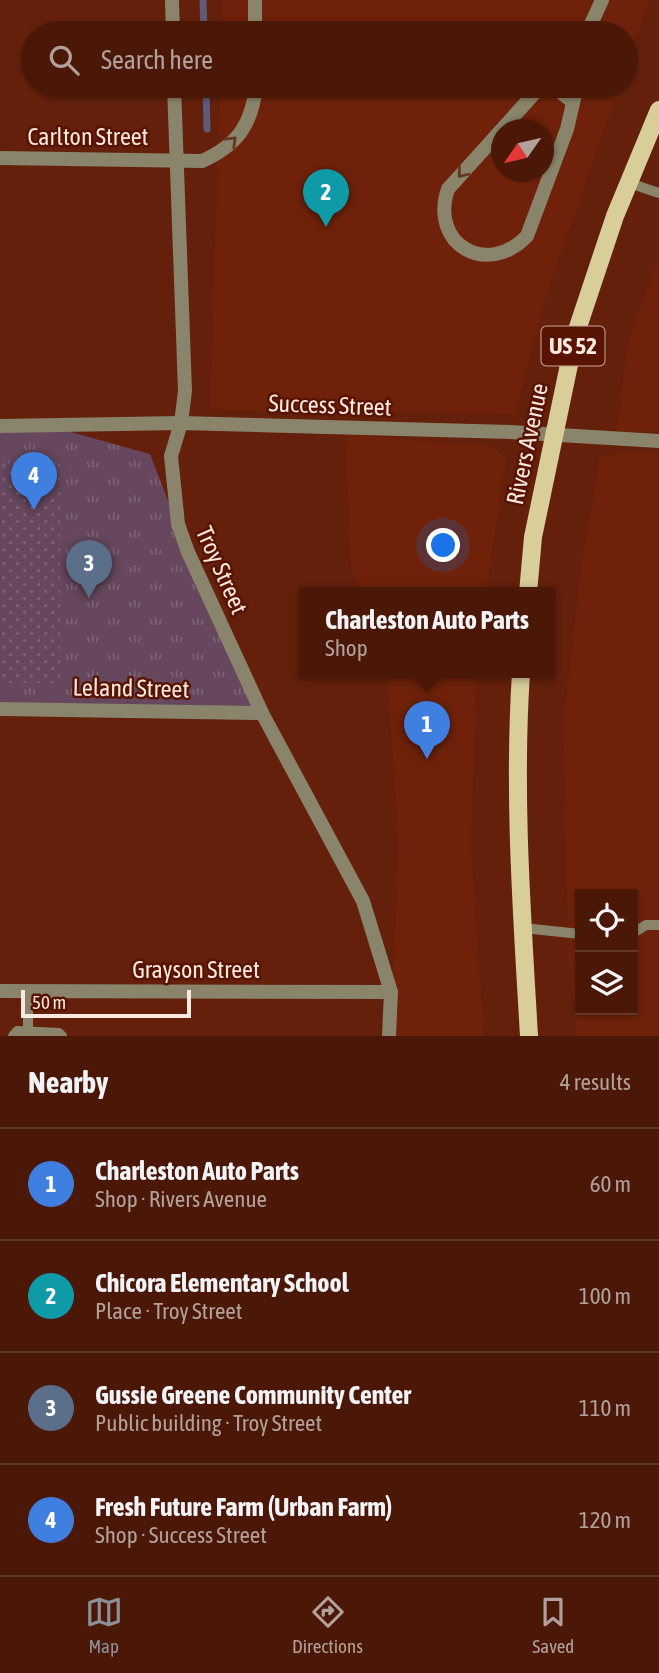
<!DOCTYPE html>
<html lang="en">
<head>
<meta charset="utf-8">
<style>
  body { margin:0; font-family:"Asap Condensed",sans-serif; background:#522112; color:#f1f3f6 }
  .controls { position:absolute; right:21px; bottom:21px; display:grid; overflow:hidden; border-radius:0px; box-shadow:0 2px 5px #0004 }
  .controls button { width:63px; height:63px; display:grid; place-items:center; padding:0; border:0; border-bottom:2px solid #623729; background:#4b1808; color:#f1f3f6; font:35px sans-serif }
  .compass { position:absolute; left:491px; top:119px; width:63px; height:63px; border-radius:50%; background:#4b1808; box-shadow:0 2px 5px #0004; rotate:236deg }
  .scale { position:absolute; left:21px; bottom:18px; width:170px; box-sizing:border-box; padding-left:7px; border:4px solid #f9e7e2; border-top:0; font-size:19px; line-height:24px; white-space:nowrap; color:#f9e7e2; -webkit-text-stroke:5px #581400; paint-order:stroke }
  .you { position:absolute; left:444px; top:546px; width:24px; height:24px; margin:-18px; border:5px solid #fff; border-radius:50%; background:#1a73e8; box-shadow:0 0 0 10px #1a73e833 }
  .badge { display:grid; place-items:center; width:46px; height:46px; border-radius:50%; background:#8c9099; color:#fff; font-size:23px; font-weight:700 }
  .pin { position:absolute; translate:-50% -58px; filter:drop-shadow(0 2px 4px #0008) }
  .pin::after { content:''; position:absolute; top:37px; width:24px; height:21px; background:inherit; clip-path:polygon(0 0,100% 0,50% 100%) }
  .popup { position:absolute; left:299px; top:587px; width:256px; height:91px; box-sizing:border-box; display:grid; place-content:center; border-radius:0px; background:#4b1808; filter:drop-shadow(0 2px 5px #0005); font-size:23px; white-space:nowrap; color:#b2a09c }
  .popup b { font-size:26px; color:#f1f3f6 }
  .popup::after { content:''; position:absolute; left:50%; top:100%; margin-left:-14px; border:14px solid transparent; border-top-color:#4b1808 }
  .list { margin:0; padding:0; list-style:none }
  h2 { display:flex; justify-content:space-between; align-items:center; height:91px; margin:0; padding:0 28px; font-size:30px }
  h2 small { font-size:23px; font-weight:400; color:#b2a09c }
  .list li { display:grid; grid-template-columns:46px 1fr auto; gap:21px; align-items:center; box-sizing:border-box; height:112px; padding:0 28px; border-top:2px solid #623729 }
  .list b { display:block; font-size:26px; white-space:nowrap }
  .list p { margin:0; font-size:23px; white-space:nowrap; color:#b2a09c }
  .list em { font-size:23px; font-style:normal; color:#b2a09c }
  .icon { flex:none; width:38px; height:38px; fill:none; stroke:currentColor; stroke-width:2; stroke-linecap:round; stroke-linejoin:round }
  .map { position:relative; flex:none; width:659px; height:1036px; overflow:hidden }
  .search { position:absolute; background:#4b1808; box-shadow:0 2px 5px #0004; left:21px; right:21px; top:21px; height:77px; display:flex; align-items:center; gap:18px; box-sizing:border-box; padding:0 24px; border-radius:38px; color:#b2a09c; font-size:26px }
  .sheet { height:539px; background:#4b1808 }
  nav { display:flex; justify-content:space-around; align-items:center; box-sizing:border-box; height:98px; border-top:2px solid #623729; background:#4b1808; font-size:19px; color:#b2a09c }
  nav a { display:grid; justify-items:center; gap:4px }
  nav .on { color:#8c9099 }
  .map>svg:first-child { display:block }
  .built { fill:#6f2209; fill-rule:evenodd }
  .park { fill:url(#park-tufts) }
  .garden { fill:url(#garden-dots) }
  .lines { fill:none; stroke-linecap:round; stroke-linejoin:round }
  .stream { stroke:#5e5a77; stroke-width:7 }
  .service { stroke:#89846b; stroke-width:10 }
  .minor { stroke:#89846b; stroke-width:14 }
  .primary { stroke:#d9ce9a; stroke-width:18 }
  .oneway { stroke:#673620 }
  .labels { text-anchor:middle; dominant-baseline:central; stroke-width:5; stroke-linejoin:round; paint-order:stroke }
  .shield { fill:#581400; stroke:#c9a89e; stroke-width:2 }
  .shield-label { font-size:23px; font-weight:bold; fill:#f9e7e2 }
  .street-label { font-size:24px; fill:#f9e7e2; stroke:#581400 }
</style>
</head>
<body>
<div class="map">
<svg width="659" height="1036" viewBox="0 0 659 1036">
  <defs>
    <pattern id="park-tufts" width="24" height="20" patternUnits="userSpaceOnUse" patternTransform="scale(1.75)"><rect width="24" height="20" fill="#66475d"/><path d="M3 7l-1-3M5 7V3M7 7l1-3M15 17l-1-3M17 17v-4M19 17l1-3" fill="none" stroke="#7d6274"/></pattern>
    <pattern id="garden-dots" width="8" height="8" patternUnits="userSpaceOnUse" patternTransform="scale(1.75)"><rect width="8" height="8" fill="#66475d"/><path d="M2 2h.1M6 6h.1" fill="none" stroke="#7d6274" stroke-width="1.8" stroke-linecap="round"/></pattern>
  </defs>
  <rect width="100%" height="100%" fill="#64200a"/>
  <!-- built -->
  <g class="built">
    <path d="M223 0H649L626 66V33H222Z"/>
    <path d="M220 86H619L546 296 515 414 210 409ZM502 130H544V172H502Z"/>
    <path d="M659 257V431H617L627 347Z"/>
    <path d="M345 434 489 446 506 458 486 593H361L351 568Z"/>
    <path d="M621 453 659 454V1036H577L569 961 563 731 581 569 600 457ZM580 894H633V1010H580Z"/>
    <path d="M387 673H476L471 849 484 1036H389L399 849Z"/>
  </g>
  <!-- park -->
  <path class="park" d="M0 429H60L150 454 177 524 261 712 0 707Z"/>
  <!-- garden -->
  <path class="garden" d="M0 463 60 464V683H0Z"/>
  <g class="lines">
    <!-- stream -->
    <g class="stream">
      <path d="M203 0 204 33"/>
      <path d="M206 86 207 129"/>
    </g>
    <!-- service -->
    <g class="service">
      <path d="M550 86 573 105"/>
      <path d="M629 183 659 193"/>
      <path d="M523 928 580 934"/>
      <path d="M633 933 646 925H659"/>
      <path d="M28 991V1032"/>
      <path d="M13 1036 17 1031 59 1033 62 1036"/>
    </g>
    <!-- minor -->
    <g class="minor">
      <path d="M172 0 173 33"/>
      <path d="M255 0V33"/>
      <path d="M587 33 602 0"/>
      <path d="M174 86 185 391 181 423 171 456 178 524 188 552 262 713 363 901 391 992 389 1036"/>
      <path d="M541 86 448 189C429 244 487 278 527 236L567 129 577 86"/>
      <path d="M0 158 202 161C238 145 252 124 256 86"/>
      <path d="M0 426 181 423 510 432 659 441"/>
      <path d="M0 709 262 713"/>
      <path d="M0 991 391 992"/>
    </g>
    <!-- primary -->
    <g class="primary">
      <path d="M528 593 533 537 575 336 615 216 659 110"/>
      <path d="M521 673C513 794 522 915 529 1036"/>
    </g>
  </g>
  <!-- one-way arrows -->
  <defs><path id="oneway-chevron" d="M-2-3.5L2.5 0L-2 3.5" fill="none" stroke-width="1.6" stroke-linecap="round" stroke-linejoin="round" transform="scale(1.75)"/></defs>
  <g class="oneway">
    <use href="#oneway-chevron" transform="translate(232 141) rotate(-44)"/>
    <use href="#oneway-chevron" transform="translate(462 173) rotate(130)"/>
  </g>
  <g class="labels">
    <!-- shield labels -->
    <rect class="shield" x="541.5" y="326.5" width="63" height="39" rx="5"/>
    <g class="shield-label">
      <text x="573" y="346">US 52</text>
    </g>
    <!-- street labels -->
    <g class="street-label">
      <text x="88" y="136">Carlton Street</text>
      <text transform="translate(330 405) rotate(2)">Success Street</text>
      <text transform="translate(527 444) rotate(-78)">Rivers Avenue</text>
      <text transform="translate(222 570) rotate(66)">Troy Street</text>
      <text transform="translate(131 688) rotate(1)">Leland Street</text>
      <text x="196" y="969">Grayson Street</text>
    </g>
  </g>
</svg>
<div class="controls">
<button><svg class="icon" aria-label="locate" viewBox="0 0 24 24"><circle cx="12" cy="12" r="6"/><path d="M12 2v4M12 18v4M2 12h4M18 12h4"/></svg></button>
<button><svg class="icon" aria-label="layers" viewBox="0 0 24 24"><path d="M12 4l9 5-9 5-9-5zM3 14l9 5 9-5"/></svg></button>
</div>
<svg class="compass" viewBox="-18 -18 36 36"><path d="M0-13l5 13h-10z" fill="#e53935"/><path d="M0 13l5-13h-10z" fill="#b2a09c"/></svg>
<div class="scale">50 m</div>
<div class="you"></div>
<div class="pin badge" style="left:427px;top:759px;background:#3f7fe0">1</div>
<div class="popup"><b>Charleston Auto Parts</b>Shop</div>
<div class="pin badge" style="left:326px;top:227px;background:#0f9aa8">2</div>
<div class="pin badge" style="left:89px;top:598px;background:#5c6f8a">3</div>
<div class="pin badge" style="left:34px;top:510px;background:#3f7fe0">4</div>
<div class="search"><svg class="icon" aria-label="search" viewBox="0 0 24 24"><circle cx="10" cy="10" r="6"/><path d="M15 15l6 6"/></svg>Search here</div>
</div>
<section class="sheet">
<h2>Nearby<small>4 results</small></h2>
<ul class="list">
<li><span class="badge" style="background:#3f7fe0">1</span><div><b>Charleston Auto Parts</b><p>Shop · Rivers Avenue</p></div><em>60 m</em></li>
<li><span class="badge" style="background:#0f9aa8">2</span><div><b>Chicora Elementary School</b><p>Place · Troy Street</p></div><em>100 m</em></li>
<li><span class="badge" style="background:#5c6f8a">3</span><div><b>Gussie Greene Community Center</b><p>Public building · Troy Street</p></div><em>110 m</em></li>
<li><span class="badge" style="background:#3f7fe0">4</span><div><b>Fresh Future Farm (Urban Farm)</b><p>Shop · Success Street</p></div><em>120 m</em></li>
</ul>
</section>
<nav>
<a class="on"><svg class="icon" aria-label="map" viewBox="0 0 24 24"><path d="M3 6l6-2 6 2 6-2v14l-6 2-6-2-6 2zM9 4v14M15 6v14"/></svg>Map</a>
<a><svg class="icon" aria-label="directions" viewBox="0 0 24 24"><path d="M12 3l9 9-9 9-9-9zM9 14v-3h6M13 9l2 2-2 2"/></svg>Directions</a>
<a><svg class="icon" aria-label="saved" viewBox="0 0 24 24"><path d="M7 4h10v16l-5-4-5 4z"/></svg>Saved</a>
</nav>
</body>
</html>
